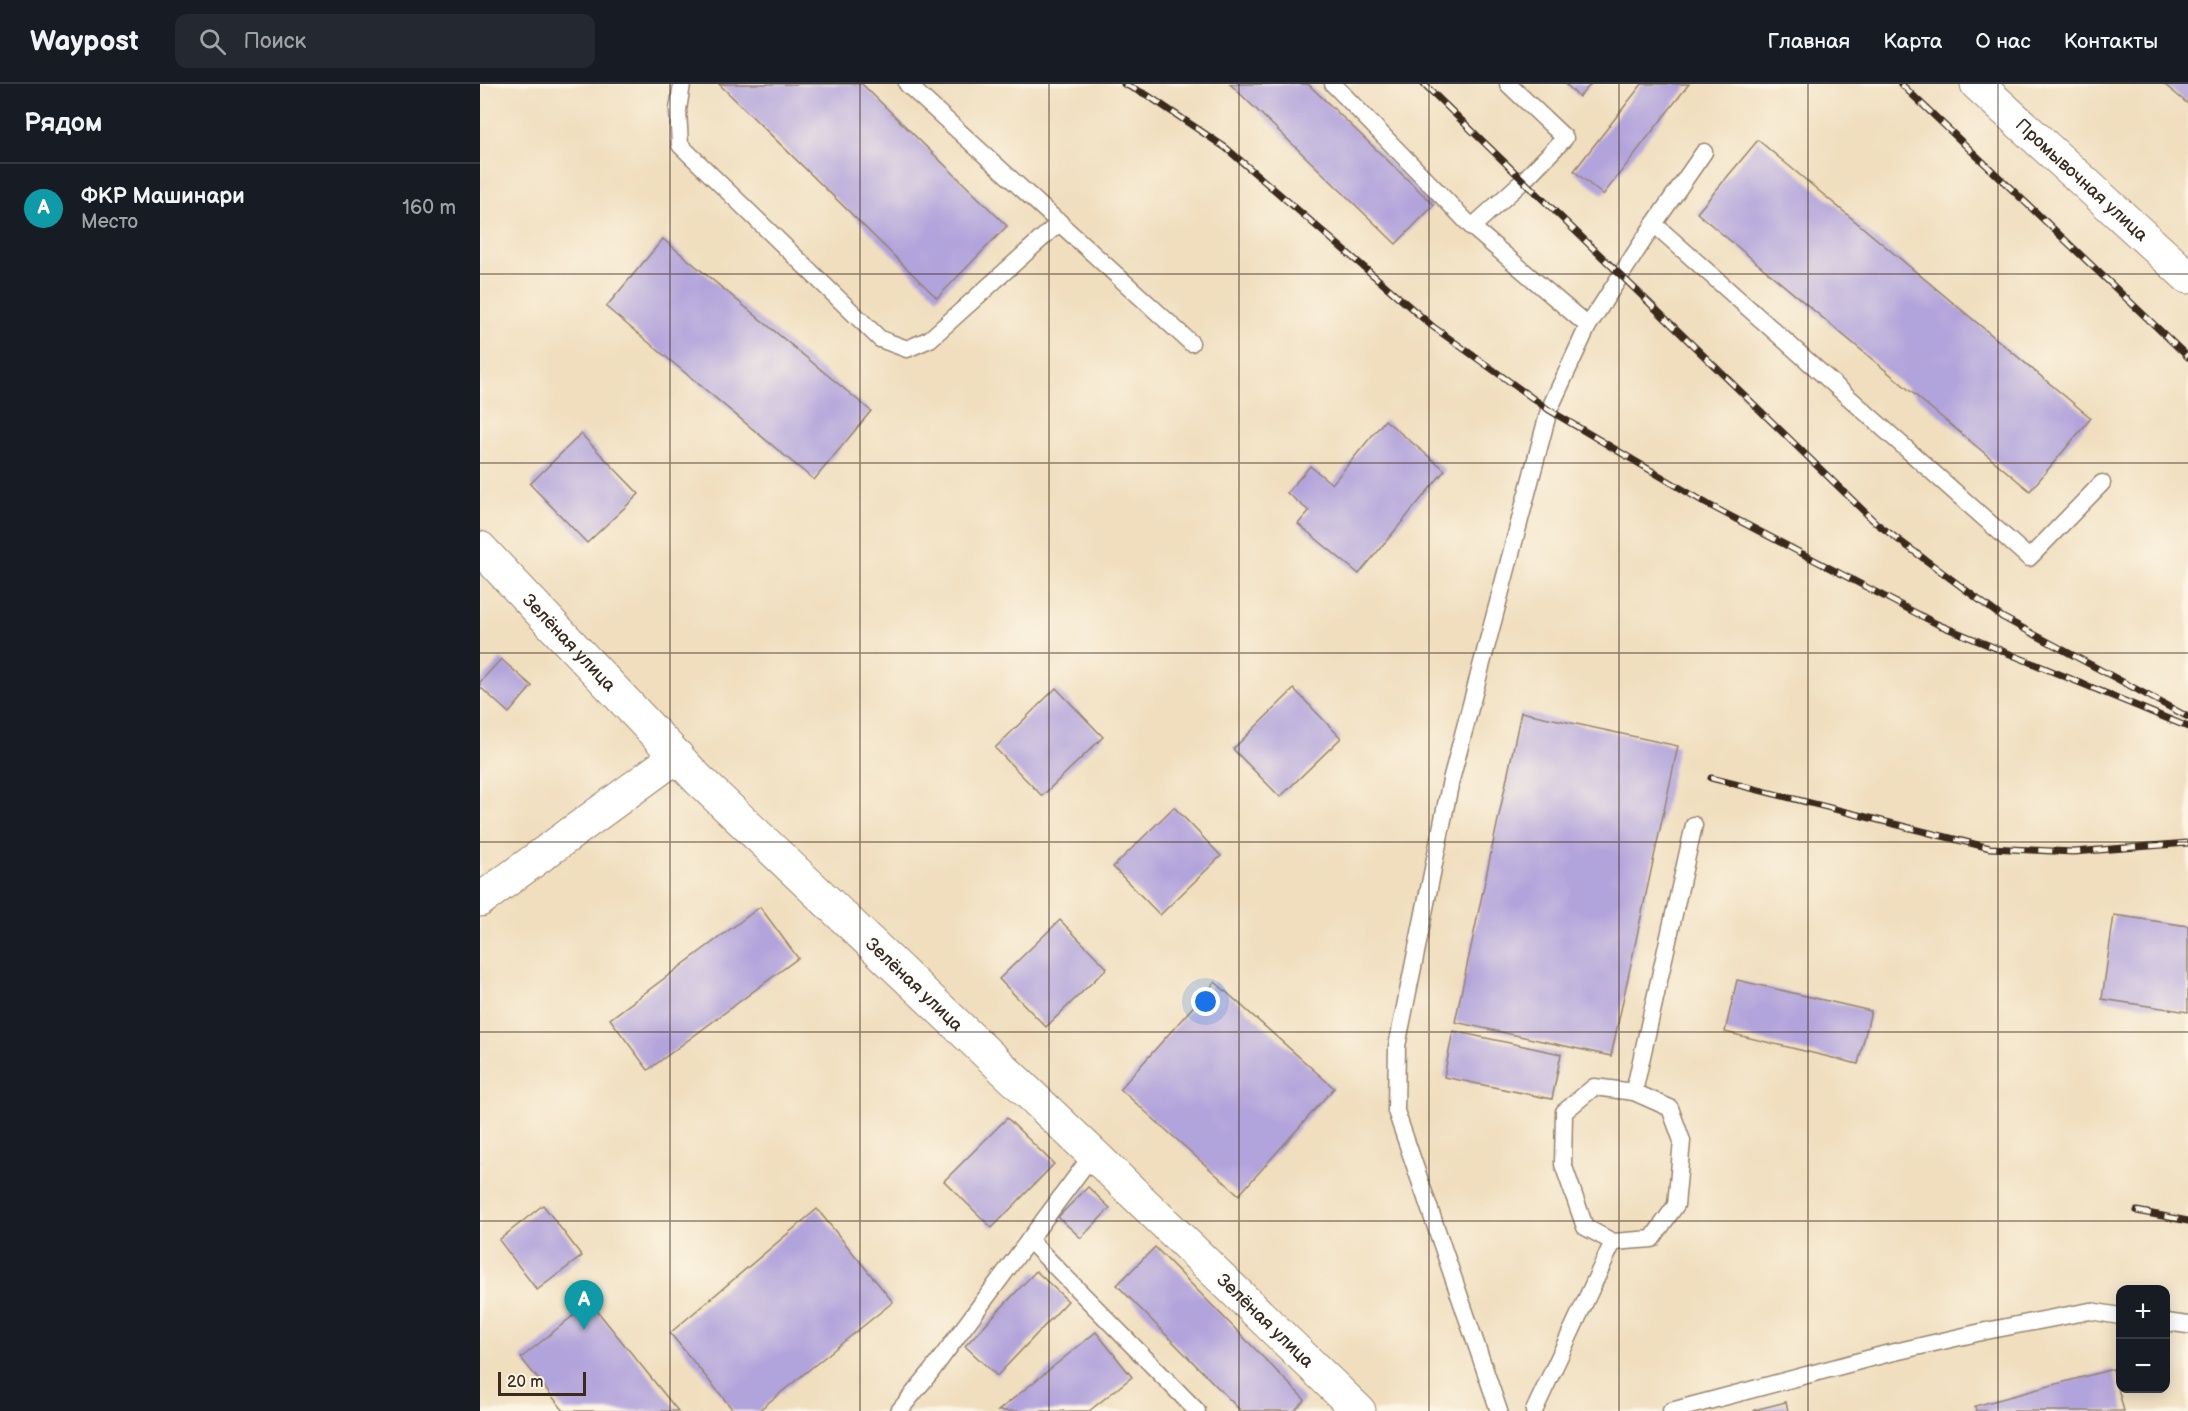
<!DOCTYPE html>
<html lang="ru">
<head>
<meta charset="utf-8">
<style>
  body { margin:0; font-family:"Balsamiq Sans",sans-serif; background:#242831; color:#f1f3f6 }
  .controls { position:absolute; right:18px; bottom:18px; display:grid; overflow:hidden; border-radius:12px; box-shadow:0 3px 15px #0003 }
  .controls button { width:54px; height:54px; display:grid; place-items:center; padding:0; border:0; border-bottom:2px solid #363941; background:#171b24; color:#f1f3f6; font:30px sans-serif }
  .scale { position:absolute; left:18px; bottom:15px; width:88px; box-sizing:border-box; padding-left:6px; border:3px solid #3b2a1e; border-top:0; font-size:16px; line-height:21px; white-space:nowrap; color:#3b2a1e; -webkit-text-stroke:4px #fcf5e5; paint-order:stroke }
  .you { position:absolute; left:726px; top:918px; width:21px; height:21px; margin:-15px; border:4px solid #fff; border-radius:50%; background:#1a73e8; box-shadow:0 0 0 9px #1a73e833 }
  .badge { display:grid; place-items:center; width:39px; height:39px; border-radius:50%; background:#7c3aed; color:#fff; font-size:20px; font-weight:700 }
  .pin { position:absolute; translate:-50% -50px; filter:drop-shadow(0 2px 3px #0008) }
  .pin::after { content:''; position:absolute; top:32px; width:21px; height:18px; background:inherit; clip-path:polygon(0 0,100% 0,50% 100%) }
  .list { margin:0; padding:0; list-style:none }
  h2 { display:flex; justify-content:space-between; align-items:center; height:78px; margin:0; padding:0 24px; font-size:26px }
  h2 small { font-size:20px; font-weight:400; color:#9ea1a6 }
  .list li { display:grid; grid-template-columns:39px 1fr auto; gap:18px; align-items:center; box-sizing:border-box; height:90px; padding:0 24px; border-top:2px solid #363941 }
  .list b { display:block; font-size:22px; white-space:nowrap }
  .list p { margin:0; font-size:20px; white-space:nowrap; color:#9ea1a6 }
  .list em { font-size:20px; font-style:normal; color:#9ea1a6 }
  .icon { flex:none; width:33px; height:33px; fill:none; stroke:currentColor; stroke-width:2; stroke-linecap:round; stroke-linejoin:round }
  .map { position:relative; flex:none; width:1708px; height:1327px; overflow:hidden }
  header { display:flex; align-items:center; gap:36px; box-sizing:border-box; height:84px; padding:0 30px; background:#171b24; border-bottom:2px solid #363941 }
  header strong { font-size:28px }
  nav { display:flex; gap:33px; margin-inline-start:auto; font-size:21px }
  .search { width:420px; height:54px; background:#242831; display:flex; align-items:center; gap:15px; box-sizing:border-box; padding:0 21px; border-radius:12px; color:#9ea1a6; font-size:22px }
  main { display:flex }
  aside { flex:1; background:#171b24 }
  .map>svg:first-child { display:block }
  .building { fill:#b1a3db }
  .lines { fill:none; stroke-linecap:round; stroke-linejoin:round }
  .service-casing { stroke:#96846e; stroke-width:19 }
  .minor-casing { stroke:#96846e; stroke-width:35 }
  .tertiary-casing { stroke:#96846e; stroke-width:35 }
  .service { stroke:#fff; stroke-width:16 }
  .minor { stroke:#fff; stroke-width:33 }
  .tertiary { stroke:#fff; stroke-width:33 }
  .rail-casing { stroke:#3b2a1e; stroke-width:7 }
  .rail { stroke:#fcf5e5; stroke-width:4.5; stroke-dasharray:14; stroke-linecap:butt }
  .grid { fill:none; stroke:#3b2a1e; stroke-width:1.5; stroke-opacity:0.55 }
  .labels { text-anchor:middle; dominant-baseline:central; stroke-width:4.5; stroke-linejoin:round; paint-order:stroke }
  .street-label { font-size:18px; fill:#3b2a1e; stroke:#fcf5e5 }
</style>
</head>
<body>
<header>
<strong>Waypost</strong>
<div class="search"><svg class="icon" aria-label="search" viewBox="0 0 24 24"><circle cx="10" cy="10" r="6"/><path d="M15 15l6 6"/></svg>Поиск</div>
<nav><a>Главная</a><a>Карта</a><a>О нас</a><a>Контакты</a></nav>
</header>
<main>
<aside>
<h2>Рядом<small></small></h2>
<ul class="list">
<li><span class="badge" style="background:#0f9aa8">A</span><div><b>ФКР Машинари</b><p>Место</p></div><em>160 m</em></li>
</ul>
</aside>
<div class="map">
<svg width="1708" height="1327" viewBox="0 0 1708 1327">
  <rect width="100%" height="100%" fill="#fcf5e5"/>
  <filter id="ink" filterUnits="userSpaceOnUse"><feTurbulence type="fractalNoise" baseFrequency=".0167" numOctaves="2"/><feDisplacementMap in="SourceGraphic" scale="12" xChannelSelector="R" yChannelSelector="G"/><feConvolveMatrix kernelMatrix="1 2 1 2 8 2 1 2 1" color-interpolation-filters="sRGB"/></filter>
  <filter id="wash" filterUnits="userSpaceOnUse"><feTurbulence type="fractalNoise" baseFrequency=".008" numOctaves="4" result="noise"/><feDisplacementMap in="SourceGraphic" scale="24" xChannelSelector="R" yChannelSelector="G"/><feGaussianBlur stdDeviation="1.35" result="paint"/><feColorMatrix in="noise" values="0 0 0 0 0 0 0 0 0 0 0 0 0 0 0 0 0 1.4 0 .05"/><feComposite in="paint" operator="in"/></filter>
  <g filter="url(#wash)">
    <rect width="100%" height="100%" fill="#f0debe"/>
    <g id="blocks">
      <!-- building -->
      <g class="building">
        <path d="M239 0H382L527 142 457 214Z"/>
        <path d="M750 0H828L954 121 916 160Z"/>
        <path d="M1086 0H1111L1099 13Z"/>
        <path d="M1162 0H1209L1123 111 1094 87Z"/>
        <path d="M1684 0H1708V20Z"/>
        <path d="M1278 56 1611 334 1550 407 1217 129Z"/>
        <path d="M183 155 391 327 334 396 126 223Z"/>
        <path d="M905 336 965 386 879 490 818 440 829 427 807 409 830 382 852 400Z"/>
        <path d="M101 350 159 410 107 459 50 400Z"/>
        <path d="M21 575 52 602 29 629 0 603V598Z"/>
        <path d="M576 604 623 653 562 712 515 664Z"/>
        <path d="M814 605 861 654 800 713 753 665Z"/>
        <path d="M1041 628 1198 662 1131 972 975 938Z"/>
        <path d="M694 723 741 772 680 831 633 783Z"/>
        <path d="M280 823 318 874 168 986 130 935Z"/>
        <path d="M1634 831 1708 842V928L1622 915Z"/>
        <path d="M580 836 627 884 566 943 519 895Z"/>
        <path d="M1257 896 1391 927 1378 980 1245 948Z"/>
        <path d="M735 898 854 1004 759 1111 640 1005Z"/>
        <path d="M973 947 1081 970 1072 1015 964 993Z"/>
        <path d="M527 1034 574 1080 512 1144 464 1097Z"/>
        <path d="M608 1103 630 1124 601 1154 578 1133Z"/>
        <path d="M63 1121 102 1172 57 1206 19 1156Z"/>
        <path d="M337 1125 413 1218 278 1327H254L190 1249Z"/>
        <path d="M675 1163 825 1316 814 1327H761L637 1201Z"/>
        <path d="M556 1187 588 1217 517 1292 485 1262Z"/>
        <path d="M110 1218 198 1327H84L41 1274Z"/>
        <path d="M616 1248 652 1293 609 1327H518Z"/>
        <path d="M1633 1285 1644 1327H1496L1495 1322Z"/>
        <path d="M1306 1318 1308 1327H1274V1326Z"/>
      </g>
    </g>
  </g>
  <g filter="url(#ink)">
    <use href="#blocks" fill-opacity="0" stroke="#96846e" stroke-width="1.5"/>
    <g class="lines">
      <defs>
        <g id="service">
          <path d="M202 0 198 26 200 61 400 255 427 265 450 255 580 138"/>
          <path d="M427 0 711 259"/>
          <path d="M853 0 992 143"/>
          <path d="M1028 0 1085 54 1043 97 992 143 1108 242"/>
          <path d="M1174 140 1549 474 1622 399"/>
          <path d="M1114 1003 1154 1008 1190 1024 1202 1057 1196 1121 1172 1155 1133 1158 1105 1143 1083 1080 1084 1028Z"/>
          <path d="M1154 1008 1214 741"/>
          <path d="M549 1156 717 1327"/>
          <path d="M1686 1238 1708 1241"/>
          <path d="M419 1327 450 1289 613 1070"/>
          <path d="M1019 1327 916 1027 917 962 971 696 1069 326 1108 242 1174 140 1224 68"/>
          <path d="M1054 1327 1133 1158"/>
          <path d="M1191 1327 1406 1270 1506 1247 1610 1227 1640 1232"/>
        </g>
        <g id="minor">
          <path id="s1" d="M0 464 218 695 613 1070 879 1327"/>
          <path d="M0 816 197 672"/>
        </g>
        <g id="tertiary">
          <path id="s2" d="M1497 0 1708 193"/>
        </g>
      </defs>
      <!-- service casing -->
      <use href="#service" class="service-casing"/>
      <!-- minor casing -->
      <use href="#minor" class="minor-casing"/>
      <!-- tertiary casing -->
      <use href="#tertiary" class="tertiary-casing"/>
      <!-- service -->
      <use href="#service" class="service"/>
      <!-- minor -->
      <use href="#minor" class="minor"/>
      <!-- tertiary -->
      <use href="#tertiary" class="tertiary"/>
      <defs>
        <g id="rail">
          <path d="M644 0 667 11 746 64 952 242 1069 326 1229 421 1457 540 1708 643"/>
          <path d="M944 0 1396 439 1522 533 1708 633"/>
          <path d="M1421 0 1708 273"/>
          <path d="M1231 694 1510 764 1594 768 1708 759"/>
          <path d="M1657 1127 1708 1137"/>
        </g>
      </defs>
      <!-- rail casing -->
      <use href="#rail" class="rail-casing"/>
      <!-- rail -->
      <use href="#rail" class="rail"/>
    </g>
  </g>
  <!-- grid -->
  <path class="grid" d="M190 0V1327M380 0V1327M569 0V1327M759 0V1327M949 0V1327M1139 0V1327M1328 0V1327M1518 0V1327M0 190H1708M0 379H1708M0 569H1708M0 758H1708M0 948H1708M0 1137H1708"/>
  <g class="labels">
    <!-- street labels -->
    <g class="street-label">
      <text stroke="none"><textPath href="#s2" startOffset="142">Промывочная улица</textPath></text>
      <text stroke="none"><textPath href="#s1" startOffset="130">Зелёная улица</textPath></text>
      <text stroke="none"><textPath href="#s1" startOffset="616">Зелёная улица</textPath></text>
      <text stroke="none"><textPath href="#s1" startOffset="1102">Зелёная улица</textPath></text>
    </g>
  </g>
</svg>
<div class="controls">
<button>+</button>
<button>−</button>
</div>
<div class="scale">20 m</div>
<div class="you"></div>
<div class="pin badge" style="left:104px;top:1246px;background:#0f9aa8">A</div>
</div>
</main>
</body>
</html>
